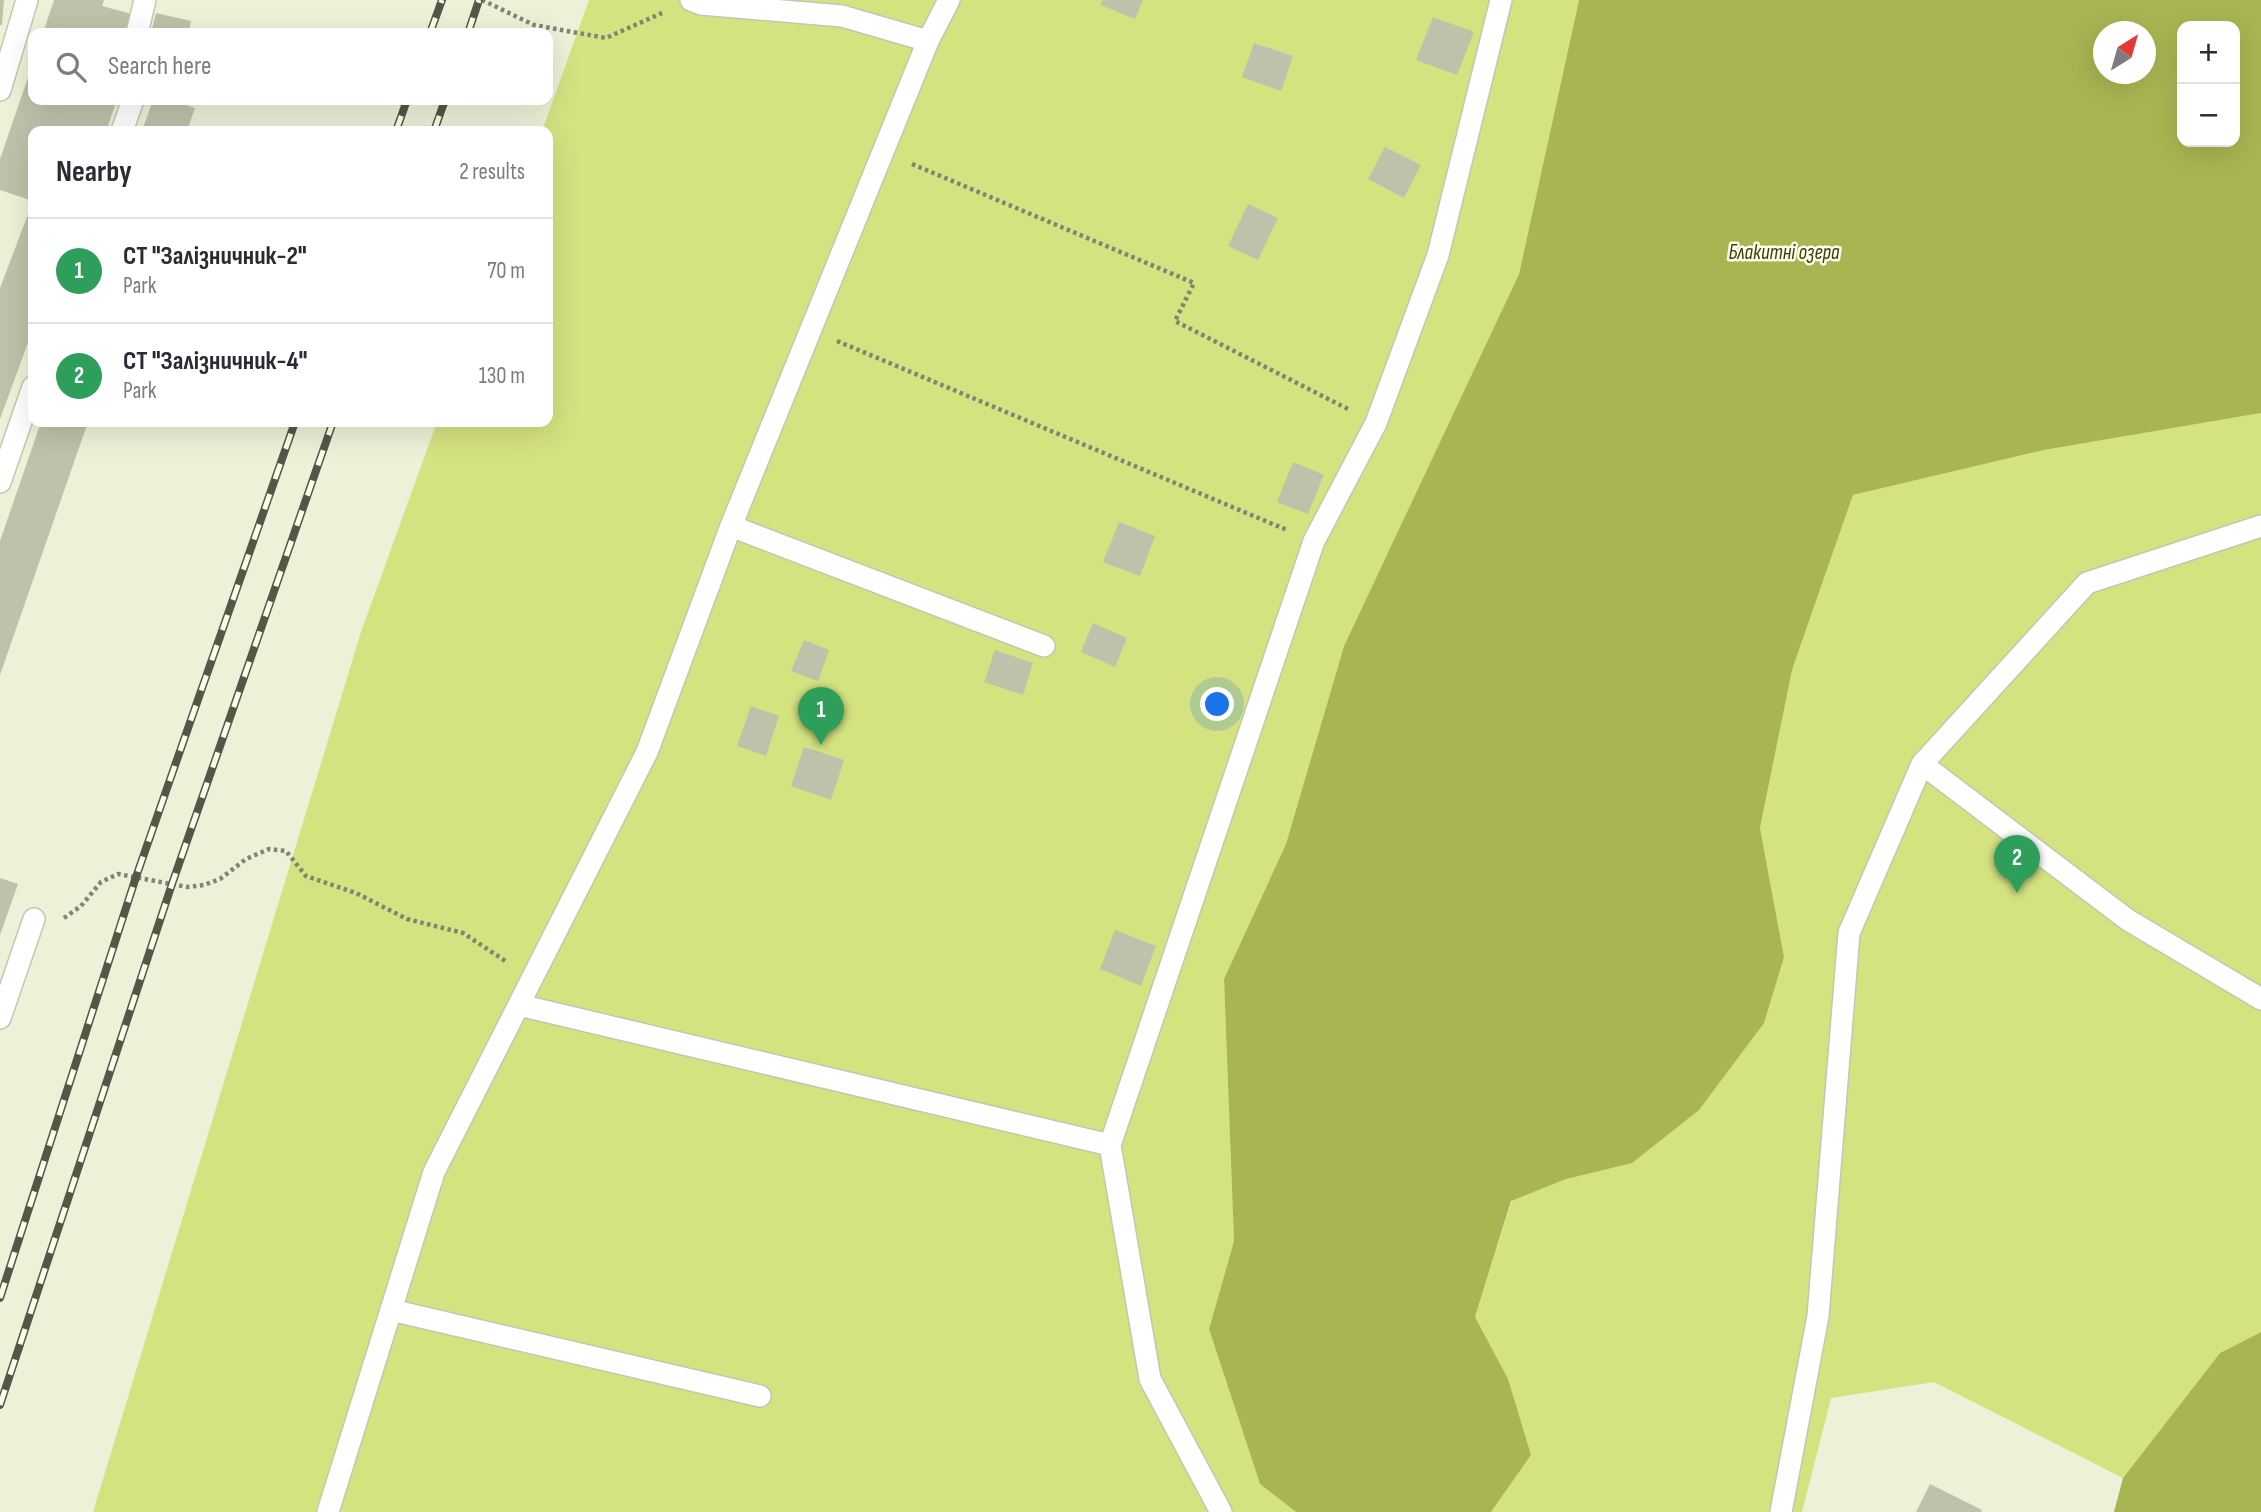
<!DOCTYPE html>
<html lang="en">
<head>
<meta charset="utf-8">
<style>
  body { margin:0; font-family:"Sofia Sans Condensed",sans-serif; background:#f2f2f3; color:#2b2b33 }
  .controls { position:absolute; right:21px; top:21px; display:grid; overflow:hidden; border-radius:14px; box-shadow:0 7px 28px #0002 }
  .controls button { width:63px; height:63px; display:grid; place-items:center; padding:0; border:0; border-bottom:2px solid #e1e1e2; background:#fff; color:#2b2b33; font:35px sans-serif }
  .compass { position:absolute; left:2093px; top:21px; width:63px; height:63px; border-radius:50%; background:#fff; box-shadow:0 7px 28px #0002; rotate:37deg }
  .you { position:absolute; left:1218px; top:705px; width:24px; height:24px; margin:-18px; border:5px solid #fff; border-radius:50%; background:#1a73e8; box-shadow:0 0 0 10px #1a73e833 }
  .badge { display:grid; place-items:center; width:46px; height:46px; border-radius:50%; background:#2563eb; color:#fff; font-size:23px; font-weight:700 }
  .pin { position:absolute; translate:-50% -58px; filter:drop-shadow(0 2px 4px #0008) }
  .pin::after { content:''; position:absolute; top:37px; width:24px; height:21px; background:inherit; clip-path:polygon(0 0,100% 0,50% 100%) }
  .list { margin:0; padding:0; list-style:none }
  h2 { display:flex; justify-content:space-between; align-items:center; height:91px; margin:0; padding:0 28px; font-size:30px }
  h2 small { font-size:23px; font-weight:400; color:#7c7c81 }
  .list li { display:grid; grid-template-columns:46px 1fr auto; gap:21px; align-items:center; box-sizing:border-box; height:105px; padding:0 28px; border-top:2px solid #e1e1e2 }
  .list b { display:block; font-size:26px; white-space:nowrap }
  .list p { margin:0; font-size:23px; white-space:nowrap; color:#7c7c81 }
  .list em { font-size:23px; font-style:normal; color:#7c7c81 }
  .icon { flex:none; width:38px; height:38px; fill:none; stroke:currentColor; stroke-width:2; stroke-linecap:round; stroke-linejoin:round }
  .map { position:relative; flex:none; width:2261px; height:1512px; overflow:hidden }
  .search { position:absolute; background:#fff; box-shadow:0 7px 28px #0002; left:28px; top:28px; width:525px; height:77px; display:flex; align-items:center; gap:18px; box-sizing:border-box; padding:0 24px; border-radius:14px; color:#7c7c81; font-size:26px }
  .panel { position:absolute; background:#fff; box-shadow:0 7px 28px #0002; left:28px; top:126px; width:525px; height:301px; border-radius:14px }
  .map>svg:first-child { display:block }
  .green { fill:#d5e280 }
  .water { fill:#a9b552; fill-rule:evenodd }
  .building { fill:#bec2aa }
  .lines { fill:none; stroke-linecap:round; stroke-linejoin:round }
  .service-casing { stroke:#c3c7af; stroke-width:24 }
  .path { stroke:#818373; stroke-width:4.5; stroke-dasharray:3.5 3.5; stroke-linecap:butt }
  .service { stroke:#fff; stroke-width:21 }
  .rail-casing { stroke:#545648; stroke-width:8 }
  .rail { stroke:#faffe5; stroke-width:5; stroke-dasharray:16; stroke-linecap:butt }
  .labels { text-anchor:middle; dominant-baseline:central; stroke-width:5; stroke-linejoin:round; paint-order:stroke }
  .water-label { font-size:21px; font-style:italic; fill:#393e15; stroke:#faffe5 }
</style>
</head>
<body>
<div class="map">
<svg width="2261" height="1512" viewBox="0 0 2261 1512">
  <rect width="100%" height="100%" fill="#edf1d8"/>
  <!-- green -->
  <g class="green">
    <path d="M589 0H1579L1519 274 1344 646 1286 844 1224 979 1234 1241 1209 1329 1260 1484 1296 1512H93L361 632 437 422H548V131H542Z"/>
    <path d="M2261 413V1332L2220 1353 2123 1478 1934 1382 1831 1398 1802 1512H1491L1531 1455 1475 1317 1512 1200 1566 1179 1784 957 1760 828 1792 670 1853 495 2044 450Z"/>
  </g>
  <!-- water -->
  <g class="water">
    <path d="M1579 0H2261V413L2044 450 1853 495 1792 670 1760 828 1784 957 1764 1023 1699 1110 1632 1163 1566 1179 1511 1201 1475 1317 1508 1379 1531 1455 1491 1512H1296L1260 1484 1209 1329 1234 1241 1224 979 1286 844 1344 646 1519 274ZM2182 26H2235V142H2182ZM2104 32H2146V74H2104Z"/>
    <path d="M2261 1332V1512H2114L2123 1478 2220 1353Z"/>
  </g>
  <!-- building -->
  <g class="building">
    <path d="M0 0H4L2 25H0Z"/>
    <path d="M54 0H104L102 6 132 14 125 33H43Z"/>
    <path d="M1103 0H1143L1135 19 1101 5Z"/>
    <path d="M156 13 191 21 189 33H151Z"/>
    <path d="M1433 17 1474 32 1457 75 1416 60Z"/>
    <path d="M1254 43 1293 56 1281 91 1242 77Z"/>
    <path d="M33 63V100H117L106 131H33V201L0 190V159Z"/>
    <path d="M153 100H171L195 108 187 131H142Z"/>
    <path d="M1385 147 1421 165 1404 198 1368 179Z"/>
    <path d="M33 201V329L0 419V288Z"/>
    <path d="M1248 204 1278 218 1258 260 1228 246Z"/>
    <path d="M41 422H88L0 675V541Z"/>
    <path d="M1293 462 1324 475 1308 514 1277 502Z"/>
    <path d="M1119 522 1155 536 1140 576 1103 562Z"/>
    <path d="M1093 623 1127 638 1115 667 1081 652Z"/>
    <path d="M804 640 829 650 818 681 791 671Z"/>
    <path d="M995 650 1033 663 1023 695 984 682Z"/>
    <path d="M751 706 779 716 766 756 737 746Z"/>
    <path d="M804 747 844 760 831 800 791 786Z"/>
    <path d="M0 878 18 884 0 935Z"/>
    <path d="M1115 930 1156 946 1141 986 1100 969Z"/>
    <path d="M1930 1484 1982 1510 1981 1512H1916Z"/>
  </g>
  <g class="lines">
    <defs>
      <g id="service">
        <path d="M691 0 701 4 842 16 928 41"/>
        <path d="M137 33 145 0"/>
        <path d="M0 90 27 0"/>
        <path d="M122 131 133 100"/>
        <path d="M0 482 33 387"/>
        <path d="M731 526 1044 646"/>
        <path d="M1922 764 2128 920 2261 999"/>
        <path d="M519 1005 1110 1145 1150 1379 1221 1512"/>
        <path d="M0 1018 34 919"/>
        <path d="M1110 1145 1314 541 1376 423 1438 255 1501 0"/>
        <path d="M391 1310 760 1396"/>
        <path d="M328 1512 434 1172 647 752 731 526 928 41 949 0"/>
        <path d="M1781 1512 1818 1316 1849 933 1922 764 2087 583 2261 526"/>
      </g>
    </defs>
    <!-- service casing -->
    <use href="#service" class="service-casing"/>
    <!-- path -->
    <g class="path">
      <path d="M482 0 534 25 606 38 662 13"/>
      <path d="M912 164 1194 283 1175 321 1348 409"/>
      <path d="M837 341 1287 530"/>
      <path d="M64 918 81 906 101 882 118 874 187 887 204 885 220 879 246 859 269 849 286 851 306 876 356 893 407 919 463 933 507 962"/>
    </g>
    <!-- service -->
    <use href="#service" class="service"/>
    <defs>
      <g id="rail">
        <path d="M430 33 442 0"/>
        <path d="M468 33 479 0"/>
        <path d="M396 131 407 100"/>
        <path d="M434 131 445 100"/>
        <path d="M0 1298 136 877 295 422"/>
        <path d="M0 1405 172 884 333 422"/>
      </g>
    </defs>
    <!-- rail casing -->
    <use href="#rail" class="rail-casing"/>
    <!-- rail -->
    <use href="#rail" class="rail"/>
  </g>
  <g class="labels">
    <!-- water labels -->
    <g class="water-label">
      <text x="1784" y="252">Блакитні озера</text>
    </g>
  </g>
</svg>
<div class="controls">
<button>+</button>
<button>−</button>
</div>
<svg class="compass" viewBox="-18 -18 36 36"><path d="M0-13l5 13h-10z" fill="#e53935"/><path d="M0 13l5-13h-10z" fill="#7c7c81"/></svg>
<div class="you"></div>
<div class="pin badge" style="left:821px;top:745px;background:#2e9e5b">1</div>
<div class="pin badge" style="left:2017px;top:893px;background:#2e9e5b">2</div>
<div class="search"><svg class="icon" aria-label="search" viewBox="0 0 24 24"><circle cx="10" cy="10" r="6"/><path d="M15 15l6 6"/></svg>Search here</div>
<section class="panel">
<h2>Nearby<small>2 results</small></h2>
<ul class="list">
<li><span class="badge" style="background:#2e9e5b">1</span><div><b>СТ &quot;Залізничник-2&quot;</b><p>Park</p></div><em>70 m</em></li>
<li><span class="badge" style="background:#2e9e5b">2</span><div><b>СТ &quot;Залізничник-4&quot;</b><p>Park</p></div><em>130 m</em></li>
</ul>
</section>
</div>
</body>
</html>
